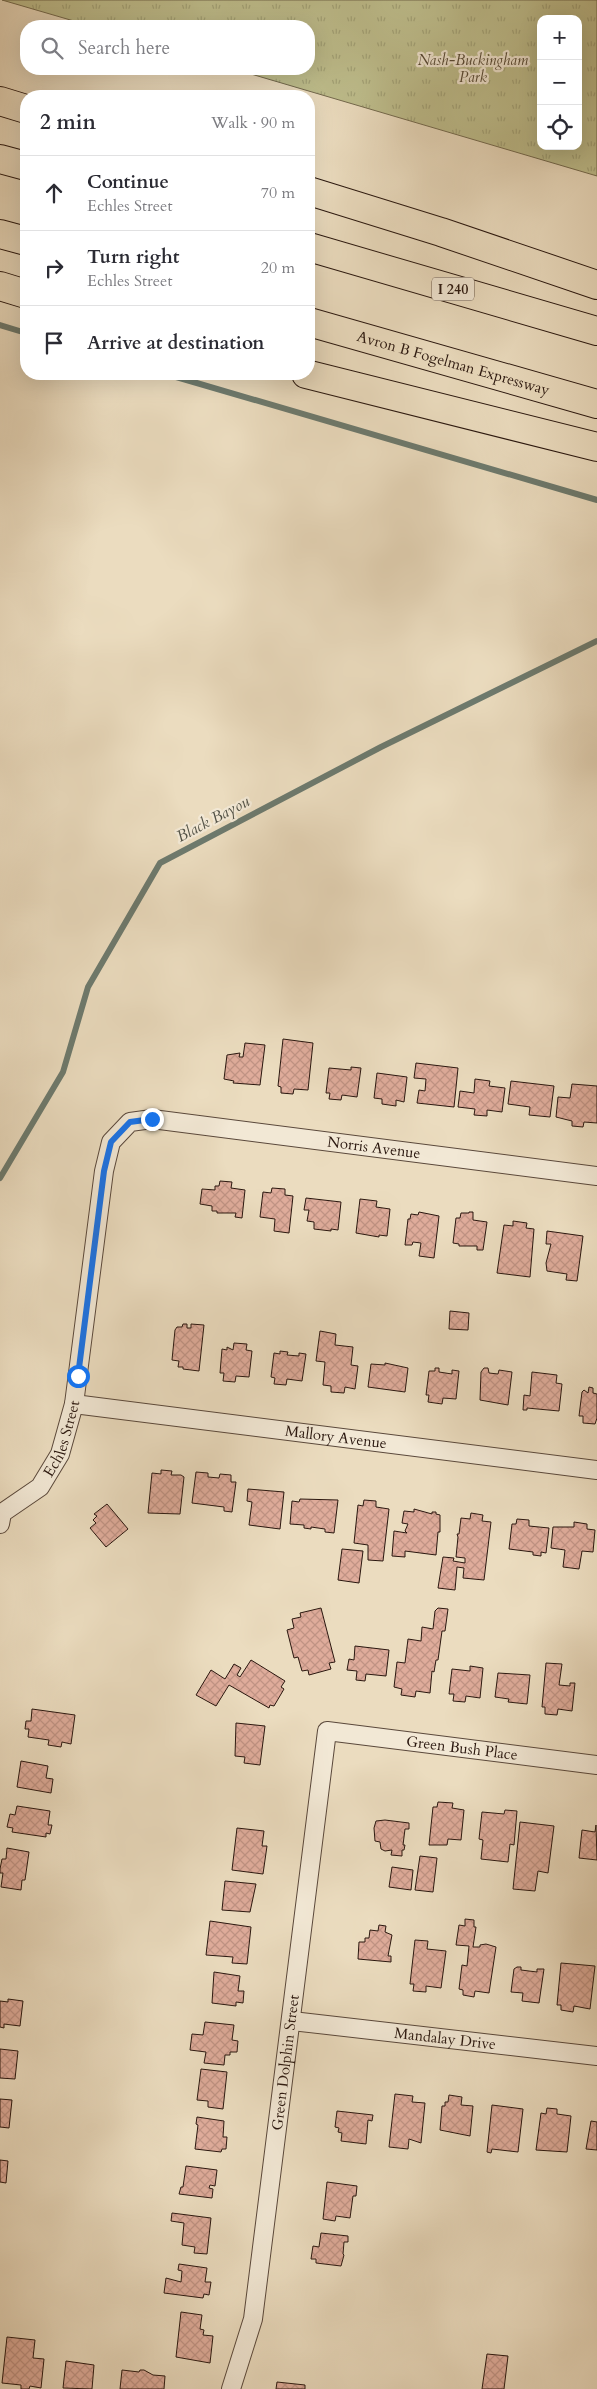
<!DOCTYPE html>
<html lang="en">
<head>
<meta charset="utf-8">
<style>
  body { margin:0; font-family:Cardo,serif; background:#f7f7f7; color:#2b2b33 }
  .controls { position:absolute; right:15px; top:15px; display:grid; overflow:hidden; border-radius:10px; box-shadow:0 5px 20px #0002 }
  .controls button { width:45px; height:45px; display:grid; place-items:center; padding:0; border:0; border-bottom:1px solid #e1e1e2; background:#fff; color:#2b2b33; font:25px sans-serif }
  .stop { position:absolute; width:15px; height:15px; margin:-11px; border:4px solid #1a73e8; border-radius:50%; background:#fff }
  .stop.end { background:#1a73e8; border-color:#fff; box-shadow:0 1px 5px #0008 }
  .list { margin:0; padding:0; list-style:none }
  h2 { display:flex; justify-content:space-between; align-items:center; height:65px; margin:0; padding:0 20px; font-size:21px }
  h2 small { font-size:16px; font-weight:400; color:#7c7c81 }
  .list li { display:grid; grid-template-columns:32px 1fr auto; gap:15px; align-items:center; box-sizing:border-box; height:75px; padding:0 20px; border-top:1px solid #e1e1e2 }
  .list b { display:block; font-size:19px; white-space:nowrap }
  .list p { margin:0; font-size:16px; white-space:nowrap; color:#7c7c81 }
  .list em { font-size:16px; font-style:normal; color:#7c7c81 }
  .icon { flex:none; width:28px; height:28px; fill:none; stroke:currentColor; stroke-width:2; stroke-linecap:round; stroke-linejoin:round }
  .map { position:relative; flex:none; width:597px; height:2389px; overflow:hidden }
  .search { position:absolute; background:#fff; box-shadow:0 5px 20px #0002; left:20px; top:20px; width:295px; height:55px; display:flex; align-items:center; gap:12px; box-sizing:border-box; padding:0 18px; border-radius:20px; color:#7c7c81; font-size:19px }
  .panel { position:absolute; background:#fff; box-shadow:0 5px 20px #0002; left:20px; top:90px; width:295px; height:290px; border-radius:20px }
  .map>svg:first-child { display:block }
  .park { fill:url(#park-tufts); stroke:#746a4e; fill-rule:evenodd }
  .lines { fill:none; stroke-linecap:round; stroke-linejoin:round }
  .stream { stroke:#6d7a6e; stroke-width:6 }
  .building { fill:url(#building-cross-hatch); stroke:#2a170f }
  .minor-casing { stroke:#5a483b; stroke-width:20 }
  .motorway-casing { stroke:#2a170f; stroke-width:30 }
  .minor { stroke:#f2e8d5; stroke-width:18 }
  .motorway { stroke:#ebdcbf; stroke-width:28 }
  .route { stroke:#1a73e8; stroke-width:6 }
  .labels { text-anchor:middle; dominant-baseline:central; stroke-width:4.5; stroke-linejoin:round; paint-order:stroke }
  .shield { fill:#f2e8d5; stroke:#66564a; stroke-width:1 }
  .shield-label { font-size:14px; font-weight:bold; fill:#2a170f }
  .park-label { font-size:15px; font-style:italic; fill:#564935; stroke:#f2e8d5 }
  .street-label { font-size:15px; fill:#2a170f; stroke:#f2e8d5 }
  .water-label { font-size:16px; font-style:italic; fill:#515146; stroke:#f2e8d5 }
</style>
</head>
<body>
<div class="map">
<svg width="597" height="2389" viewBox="0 0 597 2389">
  <defs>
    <pattern id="park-tufts" width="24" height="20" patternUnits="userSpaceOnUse" patternTransform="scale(1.25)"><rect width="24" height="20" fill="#bebe8d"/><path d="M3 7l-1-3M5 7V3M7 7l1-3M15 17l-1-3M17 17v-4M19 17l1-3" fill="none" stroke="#a3a378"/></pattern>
    <pattern id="building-cross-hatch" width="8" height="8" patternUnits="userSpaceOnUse" patternTransform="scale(1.25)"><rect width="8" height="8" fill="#dfac9b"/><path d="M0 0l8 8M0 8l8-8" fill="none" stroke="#c09384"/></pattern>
  </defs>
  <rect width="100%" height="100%" fill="#ebdcbf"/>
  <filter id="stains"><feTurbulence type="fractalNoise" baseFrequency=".004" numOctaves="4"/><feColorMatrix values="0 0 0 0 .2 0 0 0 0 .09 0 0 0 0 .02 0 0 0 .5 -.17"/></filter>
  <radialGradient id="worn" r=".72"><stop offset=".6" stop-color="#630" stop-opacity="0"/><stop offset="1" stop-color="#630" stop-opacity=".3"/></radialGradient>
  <!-- park -->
  <path class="park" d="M2 0H597V176L234 69H309V26H91ZM541 19H578V146H541Z"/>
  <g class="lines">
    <!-- stream -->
    <g class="stream">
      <path d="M0 325 26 333"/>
      <path d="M166 374 597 500"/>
      <path d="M0 1178 63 1072 88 987 160 863 381 747 597 641"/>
    </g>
  </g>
  <!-- building -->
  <g class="building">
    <path d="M283 1039 313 1043 308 1090 294 1089 293 1094 281 1093V1087L278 1086Z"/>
    <path d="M245 1043 265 1045 260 1085 233 1083 234 1081 224 1079 227 1055 240 1053 239 1057H243Z"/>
    <path d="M416 1063 458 1068 454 1107 417 1103 419 1090 425 1091 426 1079 414 1078Z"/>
    <path d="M351 1067 361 1068 357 1097 342 1095 341 1100 329 1099 330 1093H326L329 1068 351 1070Z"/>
    <path d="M377 1073 407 1077 404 1102 396 1100V1106L382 1104V1099L374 1098Z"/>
    <path d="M475 1079 490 1081 489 1086 505 1088 502 1112 487 1110V1116L474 1115 475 1109 458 1107 460 1091 474 1093Z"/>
    <path d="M511 1081 554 1086 550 1117 529 1115 530 1107 508 1104Z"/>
    <path d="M572 1084 597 1086V1123L584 1122 583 1127 572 1126V1121L556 1117 558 1097 570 1098Z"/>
    <path d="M220 1181 232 1182 231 1188 245 1190 242 1218 235 1217 236 1213H217V1211H212V1206L200 1204 202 1189 215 1190V1186H219Z"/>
    <path d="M272 1188 285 1189V1195L293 1196 289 1233 274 1231 275 1219 260 1217 263 1192 271 1193Z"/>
    <path d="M306 1198 341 1202 338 1230 331 1229V1231L314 1229V1222L307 1221 309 1210H304Z"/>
    <path d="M360 1199 377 1201 376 1207 390 1209 387 1236 379 1235V1237L356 1233Z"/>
    <path d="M419 1212 439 1216 434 1258 419 1256 421 1243 413 1242 412 1245H405L408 1219H410L411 1214 418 1215Z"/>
    <path d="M469 1212H473V1220L487 1222 483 1250H477V1246H459V1244L453 1243 456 1218H460L461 1213H469Z"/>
    <path d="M513 1221 527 1223 526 1228 534 1229 530 1277 497 1273 504 1225 513 1226Z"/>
    <path d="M547 1231 583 1236 577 1281 566 1280 567 1274 547 1271 546 1263 551 1244H546Z"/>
    <path d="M450 1311 469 1313 468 1330 449 1329Z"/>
    <path d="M183 1324H187V1328H191V1324L204 1325 199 1371 183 1369V1367H178L179 1361 172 1360 175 1330 177 1327H182Z"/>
    <path d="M320 1331 336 1334 335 1345 353 1347 351 1365 358 1366 355 1389 345 1387 344 1393 331 1392V1386L323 1385 325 1362 316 1361Z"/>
    <path d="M234 1343 247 1344 246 1350 252 1351 249 1377 236 1376 235 1382 223 1381 224 1373H220L222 1349 227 1350V1347L233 1350Z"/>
    <path d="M280 1351 288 1352 287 1355 299 1356V1353L306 1354 302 1381 287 1379 286 1385 274 1384 275 1378 271 1377 274 1353 280 1354Z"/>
    <path d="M385 1363 408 1368 405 1392 368 1387 371 1364 385 1365Z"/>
    <path d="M435 1368H439V1372L452 1374V1370L459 1371 456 1399 443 1398 442 1404 428 1402 429 1395H426L429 1371H435Z"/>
    <path d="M484 1368H488L489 1373 498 1374 499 1370 512 1372 508 1405 480 1400 481 1372Z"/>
    <path d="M532 1372 557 1375 556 1383 562 1384 559 1411 527 1408V1410H523L524 1395 530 1396Z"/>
    <path d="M589 1387 593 1388V1393L597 1394V1418L595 1424 583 1423V1416H579L582 1392 584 1390 588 1393Z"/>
    <path d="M161 1470 172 1471 171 1475H181L184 1477 180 1514 148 1513 152 1473 161 1474Z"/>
    <path d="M196 1472 208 1473V1477L219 1478 220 1474 231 1475V1482H236L232 1512 224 1511V1507L192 1503Z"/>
    <path d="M248 1489 284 1492 280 1529 249 1525 252 1502 247 1501Z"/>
    <path d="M300 1499 338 1500 334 1533 325 1532V1529L311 1527V1529L304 1528V1525L290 1524 292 1501 299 1502Z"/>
    <path d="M364 1500 376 1501V1507L389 1509 383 1561 368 1560V1545L354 1543 358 1505 363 1506Z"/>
    <path d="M107 1504 128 1529 106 1547 90 1528 96 1523 93 1520 97 1516 94 1514Z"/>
    <path d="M414 1509 432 1514V1512H436V1514L440 1515V1532H438L436 1555 405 1551V1557L392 1556 394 1531 407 1533 405 1531 408 1524 402 1523 404 1511 414 1512Z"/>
    <path d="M471 1513 483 1515 482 1521 491 1522 484 1580 463 1578 464 1568 457 1567 455 1590 438 1588 443 1557 454 1558 453 1561 465 1563V1558L456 1557 458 1537 457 1534H459L461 1518 470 1519Z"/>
    <path d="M517 1519 529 1520V1526L549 1528 546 1553 541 1552V1556L533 1555V1552L509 1549 512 1524H516Z"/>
    <path d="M574 1522 587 1524V1529L595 1530 593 1552 582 1551 579 1569 563 1567 565 1550 551 1548 553 1527H574Z"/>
    <path d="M342 1549 363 1551 359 1583 338 1580Z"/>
    <path d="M321 1608 335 1662 329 1663 331 1669 309 1675 308 1670 302 1671 298 1657 294 1658 287 1630 294 1628 292 1619 301 1617 300 1613Z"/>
    <path d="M438 1608 448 1609 445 1631H442L438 1660H436L434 1672 432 1671 430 1693 416 1691 415 1697 401 1695 402 1689 394 1687 397 1662 405 1663 408 1639 421 1641 422 1627 433 1629 435 1611Z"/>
    <path d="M355 1646 389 1650 386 1676 366 1674 365 1681 356 1680 357 1671 347 1670 349 1659 354 1660Z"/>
    <path d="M251 1660 285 1681 281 1687 284 1689 274 1706 270 1705 269 1708 229 1685 216 1706 196 1695 211 1670 225 1679 234 1664 241 1668 237 1675 240 1677Z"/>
    <path d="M546 1663 562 1664 559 1685 570 1686V1683H575L572 1711 558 1709 557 1715 545 1714V1707H542Z"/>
    <path d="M470 1666 483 1668 480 1698 466 1696 465 1702 453 1701 454 1694H449L452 1669 470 1671Z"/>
    <path d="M498 1673 530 1675 527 1704 508 1702 509 1699 495 1697Z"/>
    <path d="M32 1709 75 1715 71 1744 62 1742 61 1747 48 1745 49 1740 28 1737 29 1729H25L26 1721H31Z"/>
    <path d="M236 1723 265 1726 260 1765 244 1763 245 1757 235 1756Z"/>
    <path d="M21 1761 48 1766 46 1778 53 1779 51 1793 17 1787Z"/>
    <path d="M438 1802 453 1803 452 1808 464 1810 461 1840 448 1839 447 1845H429L433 1807H437Z"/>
    <path d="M17 1806 50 1811 48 1825H52L50 1834 46 1833V1837L12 1832 13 1828 7 1827 10 1814 15 1815Z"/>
    <path d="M505 1810 517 1811 514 1845 510 1844 508 1862 481 1859 483 1840 479 1839 482 1812 504 1814Z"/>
    <path d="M385 1820 409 1823V1829H405L403 1845H405L404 1850H402V1856L391 1855 392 1850 385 1851 381 1849 380 1842 375 1841 374 1828 376 1821Z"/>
    <path d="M520 1822 554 1826 548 1873 538 1871 535 1891 513 1889Z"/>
    <path d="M596 1825 597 1860 579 1858 582 1830 595 1832Z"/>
    <path d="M237 1828 264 1831 262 1846H267L263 1874 232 1870Z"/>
    <path d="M7 1848 29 1852 25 1880H22L21 1890 1 1887 3 1873H0V1869L2 1859H6Z"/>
    <path d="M420 1856 437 1858 433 1892 415 1890Z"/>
    <path d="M392 1867 413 1870 411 1890 389 1887Z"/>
    <path d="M225 1881 256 1884 250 1912 222 1910Z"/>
    <path d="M465 1919 474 1920V1927H476L473 1947H480V1945L486 1944 496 1947 489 1993 475 1991 474 1997 463 1995V1990L459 1989 462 1965 467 1966 469 1946 456 1945 459 1925 465 1926Z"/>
    <path d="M210 1921 251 1927 247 1964 232 1963 233 1957 206 1955Z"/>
    <path d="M379 1925 386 1926 385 1932 392 1935 388 1956H391V1962L358 1959 359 1942H365V1938H369L370 1930 378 1931Z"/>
    <path d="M415 1940 428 1941 427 1949 446 1951 441 1988 426 1986V1992L413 1991 414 1984H410Z"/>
    <path d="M561 1963 595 1966 590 2009 574 2006 573 2012 561 2010V2005H557Z"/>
    <path d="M517 1967H521V1970L537 1972V1969H544L539 2003 522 2001 523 1993 511 1992 514 1969Z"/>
    <path d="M214 1972 240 1976 238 1991H244L243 2003 236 2002V2006L212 2003Z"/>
    <path d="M8 1999 23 2001 20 2026 4 2024V2028L0 2027V2001L8 2002Z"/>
    <path d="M205 2022 234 2025 232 2040 238 2041 237 2052H230V2055H225L224 2065 204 2063 206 2052 190 2050 192 2034 203 2035Z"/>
    <path d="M0 2049 18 2051 15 2079 0 2078Z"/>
    <path d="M201 2069 227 2072 223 2109 208 2107V2101L197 2100Z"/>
    <path d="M395 2094 413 2096 412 2102 425 2103 421 2143 409 2139 408 2149 389 2147Z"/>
    <path d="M449 2095 462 2097 461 2105 473 2106 470 2136 440 2130 442 2106H445V2102H448Z"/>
    <path d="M0 2099 12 2100 9 2128 0 2127Z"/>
    <path d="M492 2105 523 2109 518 2152 492 2149 491 2153 487 2152Z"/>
    <path d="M547 2108 557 2109V2114L571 2116 567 2152 536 2150 541 2113 546 2114Z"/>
    <path d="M337 2111 373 2115 372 2121 368 2120 366 2144 341 2141 342 2133 338 2132 339 2128 335 2127Z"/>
    <path d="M197 2117 224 2121 223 2137H227L226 2149H222L221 2152 195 2149 198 2125 196 2124Z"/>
    <path d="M591 2121 597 2122V2150L586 2149Z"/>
    <path d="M0 2160 8 2161 6 2183 0 2182Z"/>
    <path d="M186 2166 217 2170 215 2186 210 2185 209 2188 213 2189 212 2198 179 2194 181 2187H183Z"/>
    <path d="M327 2182 357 2186 356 2196H353L350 2218 336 2216 335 2221 323 2219Z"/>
    <path d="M172 2213 211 2218 207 2254 194 2253 195 2247 182 2245 184 2223 171 2221Z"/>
    <path d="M321 2233 348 2236V2242H344L343 2254 344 2255 341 2266 316 2263V2259H311L313 2246 319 2247Z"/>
    <path d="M179 2264 207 2268 205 2282H211L209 2295 204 2294 203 2298 164 2293 166 2278 181 2282 182 2271 178 2270Z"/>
    <path d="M181 2312 202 2315 200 2329 204 2330 203 2335 213 2336 210 2363 176 2357Z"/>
    <path d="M7 2337 35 2340 33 2358 44 2359 41 2388 30 2386 29 2389H21V2385L2 2383Z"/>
    <path d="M487 2354 508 2356 504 2389H482Z"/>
    <path d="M66 2361 94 2365 92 2389 63 2388Z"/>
    <path d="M122 2370 139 2372 140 2370H144L153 2375 165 2376 164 2389H120Z"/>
    <path d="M277 2382 305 2385V2389H276Z"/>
  </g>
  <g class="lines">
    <defs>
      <g id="minor">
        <path id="s1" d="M74 1404 597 1470"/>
        <path id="s2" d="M0 1524 2 1513 40 1487 60 1454 74 1404 104 1171 111 1142 130 1122 152 1119 597 1176"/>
        <path id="s3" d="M292 2021 597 2056"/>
        <path id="s4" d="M231 2389 253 2319 327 1731 597 1765"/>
      </g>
      <g id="motorway">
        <path d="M0 101 26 109"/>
        <path d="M0 159 26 166"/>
        <path d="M309 191 441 232 597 285"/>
        <path d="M0 234 26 241"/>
        <path d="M309 247 597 331"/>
        <path d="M0 286 26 294"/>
        <path id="s5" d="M309 322 597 404"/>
        <path d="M306 374 597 447"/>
      </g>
    </defs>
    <!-- minor casing -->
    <use href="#minor" class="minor-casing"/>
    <!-- motorway casing -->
    <use href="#motorway" class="motorway-casing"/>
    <!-- minor -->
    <use href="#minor" class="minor"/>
    <!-- motorway -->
    <use href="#motorway" class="motorway"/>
  </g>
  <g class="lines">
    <!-- route -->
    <path class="route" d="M78 1376 104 1171 111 1142 130 1122 152 1119"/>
  </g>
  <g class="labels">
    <!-- shield labels -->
    <rect class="shield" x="432" y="277.5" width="42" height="23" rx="4"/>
    <g class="shield-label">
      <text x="453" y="289">I 240</text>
    </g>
    <!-- park labels -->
    <g class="park-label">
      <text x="473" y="60">Nash-Buckingham<tspan x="473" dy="17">Park</tspan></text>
    </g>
    <!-- street labels -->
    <g class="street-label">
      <text stroke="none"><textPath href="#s5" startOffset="150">Avron B Fogelman Expressway</textPath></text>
      <text stroke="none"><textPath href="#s2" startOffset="686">Norris Avenue</textPath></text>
      <text stroke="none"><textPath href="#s2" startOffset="111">Echles Street</textPath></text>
      <text stroke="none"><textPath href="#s1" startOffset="264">Mallory Avenue</textPath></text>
      <text stroke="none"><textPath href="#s4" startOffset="802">Green Bush Place</textPath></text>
      <text stroke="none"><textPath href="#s3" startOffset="154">Mandalay Drive</textPath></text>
      <text stroke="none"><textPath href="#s4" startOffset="332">Green Dolphin Street</textPath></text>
    </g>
    <!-- water labels -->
    <g class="water-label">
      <text transform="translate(213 819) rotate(-28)">Black Bayou</text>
    </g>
  </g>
  <rect width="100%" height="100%" filter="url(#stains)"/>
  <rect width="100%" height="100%" fill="url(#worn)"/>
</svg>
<div class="controls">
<button>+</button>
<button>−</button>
<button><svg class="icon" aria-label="locate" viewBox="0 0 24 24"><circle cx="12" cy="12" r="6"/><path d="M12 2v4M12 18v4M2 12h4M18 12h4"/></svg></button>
</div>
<div class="stop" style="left:78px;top:1376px"></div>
<div class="stop end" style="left:152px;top:1119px"></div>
<div class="search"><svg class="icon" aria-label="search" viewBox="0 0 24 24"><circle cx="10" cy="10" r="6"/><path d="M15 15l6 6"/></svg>Search here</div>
<section class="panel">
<h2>2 min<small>Walk · 90 m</small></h2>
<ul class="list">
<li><svg class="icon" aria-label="ahead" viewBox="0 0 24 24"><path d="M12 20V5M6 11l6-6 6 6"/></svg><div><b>Continue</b><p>Echles Street</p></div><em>70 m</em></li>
<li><svg class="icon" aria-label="right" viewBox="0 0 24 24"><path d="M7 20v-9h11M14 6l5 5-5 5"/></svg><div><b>Turn right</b><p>Echles Street</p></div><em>20 m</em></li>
<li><svg class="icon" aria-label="arrive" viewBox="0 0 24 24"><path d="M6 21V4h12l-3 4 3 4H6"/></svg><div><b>Arrive at destination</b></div></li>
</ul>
</section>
</div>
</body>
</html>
